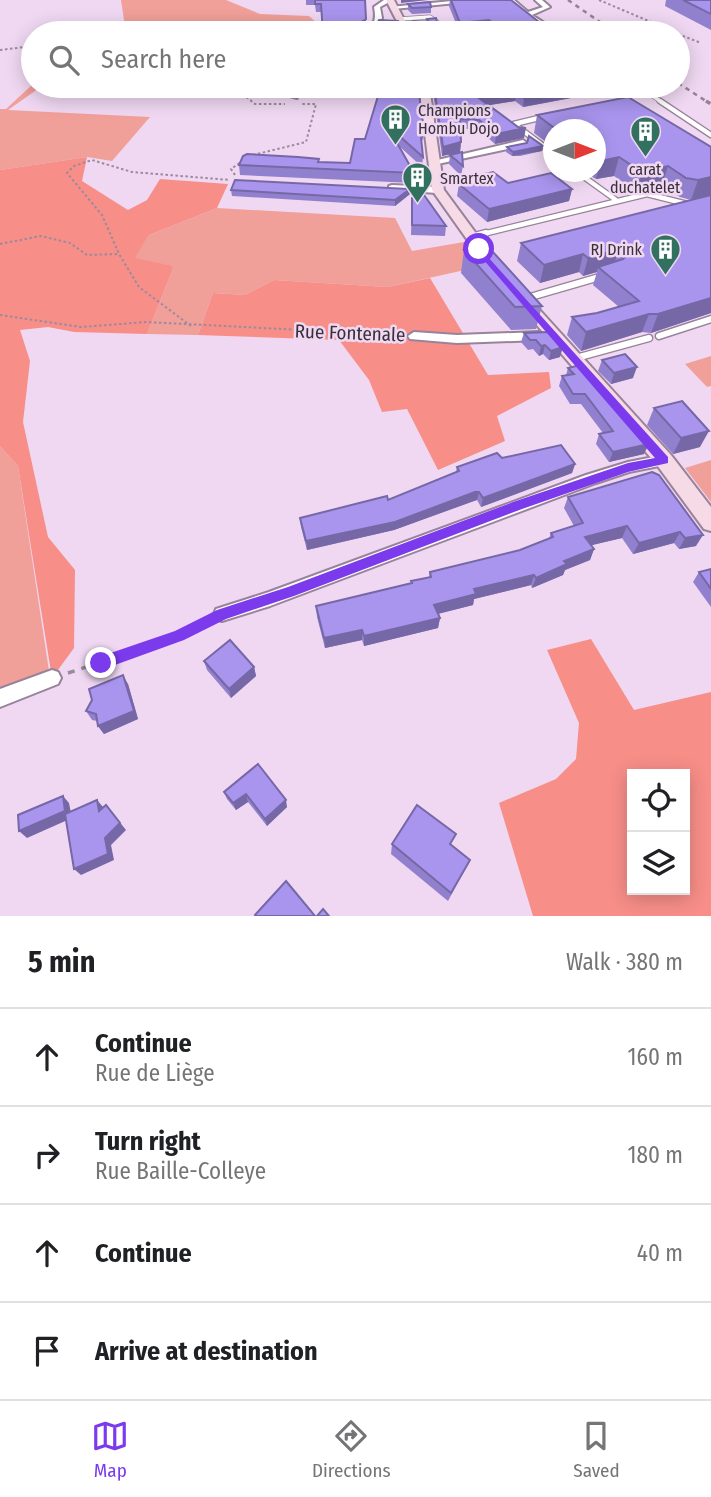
<!DOCTYPE html>
<html lang="en">
<head>
<meta charset="utf-8">
<style>
  body { margin:0; font-family:"Fira Sans Condensed",sans-serif; background:#f2f2f2; color:#202124 }
  .controls { position:absolute; right:21px; bottom:21px; display:grid; overflow:hidden; border-radius:0px; box-shadow:0 4px 18px #0003 }
  .controls button { width:63px; height:63px; display:grid; place-items:center; padding:0; border:0; border-bottom:2px solid #e0e0e0; background:#fff; color:#202124; font:35px sans-serif }
  .compass { position:absolute; left:543px; top:119px; width:63px; height:63px; border-radius:50%; background:#fff; box-shadow:0 4px 18px #0003; rotate:90deg }
  .stop { position:absolute; width:21px; height:21px; margin:-16px; border:5px solid #7c3aed; border-radius:50%; background:#fff }
  .stop.end { background:#7c3aed; border-color:#fff; box-shadow:0 2px 7px #0008 }
  .list { margin:0; padding:0; list-style:none }
  h2 { display:flex; justify-content:space-between; align-items:center; height:91px; margin:0; padding:0 28px; font-size:30px }
  h2 small { font-size:23px; font-weight:400; color:#757577 }
  .list li { display:grid; grid-template-columns:46px 1fr auto; gap:21px; align-items:center; box-sizing:border-box; height:98px; padding:0 28px; border-top:2px solid #e0e0e0 }
  .list b { display:block; font-size:26px; white-space:nowrap }
  .list p { margin:0; font-size:23px; white-space:nowrap; color:#757577 }
  .list em { font-size:23px; font-style:normal; color:#757577 }
  .icon { flex:none; width:38px; height:38px; fill:none; stroke:currentColor; stroke-width:2; stroke-linecap:round; stroke-linejoin:round }
  .map { position:relative; flex:none; width:711px; height:916px; overflow:hidden }
  .search { position:absolute; background:#fff; box-shadow:0 4px 18px #0003; left:21px; right:21px; top:21px; height:77px; display:flex; align-items:center; gap:18px; box-sizing:border-box; padding:0 24px; border-radius:38px; color:#757577; font-size:26px }
  .sheet { height:483px; background:#fff }
  nav { display:flex; justify-content:space-around; align-items:center; box-sizing:border-box; height:98px; border-top:2px solid #e0e0e0; background:#fff; font-size:19px; color:#757577 }
  nav a { display:grid; justify-items:center; gap:4px }
  nav .on { color:#7c3aed }
  .map>svg:first-child { display:block }
  .green { fill:#f19f99 }
  .forest { fill:#f78e88; fill-rule:evenodd }
  .lines { fill:none; stroke-linecap:round; stroke-linejoin:round }
  .service-far2-casing { stroke:#98839a; stroke-width:5 }
  .service-far1-casing { stroke:#98839a; stroke-width:7 }
  .service-casing { stroke:#98839a; stroke-width:9 }
  .minor-casing { stroke:#98839a; stroke-width:4 }
  .secondary-casing { stroke:#98839a; stroke-width:4 }
  .path-far2 { stroke:#9b8a9d; stroke-width:2; stroke-dasharray:2.5 2.5; stroke-linecap:butt }
  .path-far1 { stroke:#9b8a9d; stroke-width:2.5; stroke-dasharray:5 5; stroke-linecap:butt }
  .path { stroke:#9b8a9d; stroke-width:3.5; stroke-dasharray:7 7; stroke-linecap:butt }
  .service-far2 { stroke:#fff; stroke-width:3.5 }
  .service-far1 { stroke:#fff; stroke-width:4.5 }
  .service { stroke:#fff; stroke-width:6 }
  .minor { fill:#fff; fill-rule:evenodd }
  .secondary { fill:#f6dae6; fill-rule:evenodd }
  .rail-far1 { stroke:#948395; stroke-width:2.5; stroke-dasharray:4.5 4.5; stroke-linecap:butt }
  .rail { stroke:#948395; stroke-width:3.5; stroke-dasharray:5 5; stroke-linecap:butt }
  .wall { fill:#9180cd }
  .shaded-wall { fill:#7668a7 }
  .building { fill:#a995ee; stroke:#7668a7; stroke-width:2 }
  .route { fill:#7c3aed }
  .labels { text-anchor:middle; dominant-baseline:central; stroke-width:5; stroke-linejoin:round; paint-order:stroke }
  .far-poi-label { font-size:16px; fill:#39303a; stroke:#f0d8f2; text-anchor:start }
  .street-label { font-size:19px; fill:#39303a; stroke:#f0d8f2 }
</style>
</head>
<body>
<div class="map">
<svg width="711" height="916" viewBox="0 0 711 916">
  <rect width="100%" height="100%" fill="#f0d8f2"/>
  <!-- green -->
  <g class="green">
    <path d="M121 0H226L260 14 309 16 328 33H126Z"/>
    <path d="M33 84 42 86 8 110 150 117 112 161 87 157 0 170V109H6Z"/>
    <path d="M217 208 395 218 412 251 464 242 483 266 388 287 274 280 245 295 213 293 198 335 147 334 174 266 134 259 149 235Z"/>
    <path d="M711 356V386L707 387 685 364Z"/>
    <path d="M0 446 18 466 49 671 0 690Z"/>
    <path d="M711 460V502L685 468Z"/>
  </g>
  <!-- forest -->
  <g class="forest">
    <path d="M87 157 82 181 128 210 147 200 160 179 228 184 217 208 149 235 135 258 174 266 147 334 74 332 48 327 20 330 30 361 23 422 48 537 75 570 74 648 52 678 18 466 0 446V170Z"/>
    <path d="M430 278 488 375 549 372 551 388 497 416 505 441 438 470 407 409 382 412 369 380 339 340 198 335 213 293 245 295 274 280 388 287Z"/>
    <path d="M591 639 634 710 711 692V916H533L499 803 556 779 576 759 579 723 547 650ZM685 774V890H632V774Z"/>
  </g>
  <g class="lines">
    <defs>
      <g id="service-far2">
        <path d="M400 19 430 17 437 22 403 25"/>
        <path d="M638 86 663 103"/>
      </g>
      <g id="service-far1">
        <path d="M660 101 711 135"/>
        <path d="M543 117 514 124 554 154"/>
        <path d="M577 172 616 200"/>
        <path d="M479 235 647 194 687 204"/>
      </g>
      <g id="service">
        <path d="M471 237 486 233"/>
        <path d="M527 298 603 276"/>
        <path d="M659 336 711 319"/>
        <path d="M576 358 649 338"/>
      </g>
      <g id="minor">
        <path d="M384 0H393L380 7 382 18 375 31 362 33C373 25 377 23 374 7Z"/>
        <path d="M462 0H489L393 9 390 7Z"/>
        <path d="M508 0H514L528 12 543 7 535 0H542L550 7 532 15 558 32 552 33 520 12Z"/>
        <path d="M291 86H299L297 98 290 96Z"/>
        <path d="M523 140 527 143 526 145 433 165 429 162Z"/>
        <path d="M392 185 438 187 443 190 438 193 389 190V186Z"/>
        <path d="M414 332 457 335 539 332 545 336 539 340 457 343 410 339 408 336Z"/>
        <path d="M664 455 671 460 669 464 629 472 596 483 270 606 222 621 216 619 214 614 216 609 269 592 586 475 628 462Z"/>
        <path d="M52 670 58 672 61 678 58 684 0 707V689Z"/>
      </g>
      <g id="secondary">
        <path d="M386 0H394L411 33H403Z"/>
        <path d="M419 86H429L444 190 500 266 498 269H488L432 190Z"/>
        <path d="M522 294 527 296 671 455 711 507V531L704 529 657 465 517 302 514 299 517 296Z"/>
      </g>
    </defs>
    <!-- service-far2 casing -->
    <use href="#service-far2" class="service-far2-casing"/>
    <!-- service-far1 casing -->
    <use href="#service-far1" class="service-far1-casing"/>
    <!-- service casing -->
    <use href="#service" class="service-casing"/>
    <!-- minor casing -->
    <use href="#minor" class="minor-casing"/>
    <!-- secondary casing -->
    <use href="#secondary" class="secondary-casing"/>
    <!-- path-far2 -->
    <g class="path-far2">
      <path d="M599 0 677 33"/>
      <path d="M607 30 611 33"/>
      <path d="M565 31 576 28 583 32"/>
      <path d="M678 34 701 43"/>
      <path d="M0 50 33 46"/>
      <path d="M239 86 238 90 255 104H285"/>
      <path d="M253 155 306 142 316 104H302"/>
      <path d="M235 175 231 169 241 162"/>
      <path d="M0 244 41 236 70 243 87 255 119 254"/>
      <path d="M0 315 81 327 146 322 401 335"/>
      <path d="M191 326 139 287 119 254 102 215 67 173 74 166 92 160 132 172 230 180"/>
    </g>
    <!-- path-far1 -->
    <path class="path-far1" d="M193 629 209 620"/>
    <!-- path -->
    <path class="path" d="M68 673 179 636 196 627"/>
    <!-- service-far2 -->
    <use href="#service-far2" class="service-far2"/>
    <!-- service-far1 -->
    <use href="#service-far1" class="service-far1"/>
    <!-- service -->
    <use href="#service" class="service"/>
    <!-- minor -->
    <use href="#minor" class="minor"/>
    <!-- secondary -->
    <use href="#secondary" class="secondary"/>
    <!-- rail-far1 -->
    <g class="rail-far1">
      <path d="M568 0 616 33"/>
      <path d="M678 83 709 103"/>
    </g>
    <!-- rail -->
    <path class="rail" d="M706 101 711 104"/>
  </g>
  <!-- wall -->
  <g class="wall">
    <path d="M306 0H370H365L366 26 412 27 413 21 426 22 427 19 442 22 440 33H308H322L321 12H316L315 5H306Z"/>
    <path d="M450 0H511L538 30 501 33H494L488 28 459 31 449 6Z"/>
    <path d="M666 0H711V30L665 6Z"/>
    <path d="M408 4 431 7V13L412 14 408 10Z"/>
    <path d="M307 86H325L324 93H320V97H307Z"/>
    <path d="M372 86H418L424 131 423 140 421 139 423 157 422 167 398 145 414 173 413 183 240 175 239 165 319 162 350 163 365 139 380 90 372 89Z"/>
    <path d="M432 86H456L457 88 592 94 523 107 515 101 489 105 524 138 495 144 478 129H461V142L460 152 442 156Z"/>
    <path d="M537 115 711 147V313L651 333 642 332 581 351 567 335 572 317 597 313 619 307 593 285 597 272 583 276 579 272 540 283 517 261 521 243 691 200 680 197 662 185 636 191 614 176 596 179 585 172H596V130H554V148L534 133Z"/>
    <path d="M543 146 542 151 520 156H512L506 152 507 147Z"/>
    <path d="M450 155 463 166 461 176 449 164Z"/>
    <path d="M476 176 508 183 572 189 569 201 487 222 457 196 459 184 476 180Z"/>
    <path d="M231 190 410 194 395 206 232 196Z"/>
    <path d="M412 198 446 226 445 236 411 235Z"/>
    <path d="M464 250 485 254 542 306 536 329 511 330 461 273Z"/>
    <path d="M549 332 560 357 549 360 543 354 539 356 533 349 528 350 521 342 524 333Z"/>
    <path d="M602 360 633 378 611 384 598 371Z"/>
    <path d="M568 368 644 454 609 462 596 444 599 434 603 433 581 404H570L559 386 562 376 566 375Z"/>
    <path d="M654 408 700 447 673 454 647 425Z"/>
    <path d="M502 458 575 464 572 473 481 507 477 500 473 501 394 530 307 550 301 527 300 518 388 500 456 472 457 467Z"/>
    <path d="M652 472 696 546 679 549 674 543 633 554 622 538 591 545 594 549 590 560 565 570 563 575 532 588 531 585 474 599 473 605 438 614 440 618 438 628 364 646 362 640 325 648 317 617 316 606 411 583V581L429 578 430 572 520 550 549 539 551 533 574 526 564 508 568 497Z"/>
    <path d="M711 569V607L693 582 699 572Z"/>
    <path d="M204 661 254 667 256 676 231 698 207 670Z"/>
    <path d="M128 684 138 719 104 734 98 726 97 721 92 720 86 711Z"/>
    <path d="M258 764 287 807 267 826 248 802 236 810 227 799 224 792Z"/>
    <path d="M392 844 452 846 470 860 448 901 391 854Z"/>
  </g>
  <!-- shaded-wall -->
  <g class="shaded-wall">
    <path d="M401 0H428L401 3Z"/>
    <path d="M366 19V27L360 31V23Z"/>
    <path d="M489 20 488 28 459 31 460 23Z"/>
    <path d="M539 22 538 30 495 33 496 26Z"/>
    <path d="M590 86H594L592 94 523 107 524 98Z"/>
    <path d="M517 92 515 101 478 107 479 98Z"/>
    <path d="M526 128 524 138 495 144 496 134Z"/>
    <path d="M461 142 460 152 442 156 443 147Z"/>
    <path d="M543 146 542 151 512 156 513 152Z"/>
    <path d="M619 157 614 176 596 179 601 161Z"/>
    <path d="M668 166 662 185 636 191 642 172Z"/>
    <path d="M711 177V195L691 200 698 180Z"/>
    <path d="M410 189V194L395 206V200Z"/>
    <path d="M572 189 569 201 487 222 489 209Z"/>
    <path d="M619 249 613 267H598L597 272 583 276 588 258Z"/>
    <path d="M583 254 579 272 540 283 544 265Z"/>
    <path d="M711 298V313L651 333 658 314Z"/>
    <path d="M649 314 642 332 581 351 586 332Z"/>
    <path d="M545 345 543 354 539 356 541 346Z"/>
    <path d="M563 347 560 357 549 360 551 351Z"/>
    <path d="M637 367 633 378 611 384 614 373Z"/>
    <path d="M709 431 700 447 673 454 681 438Z"/>
    <path d="M649 444 644 454 609 462 613 452Z"/>
    <path d="M575 464 572 473 481 507 483 498Z"/>
    <path d="M479 492 477 500 394 530 307 550 306 541Z"/>
    <path d="M627 526 622 538 580 548 585 537Z"/>
    <path d="M680 532 674 543 633 554 639 543Z"/>
    <path d="M703 535 696 546 679 549 685 538Z"/>
    <path d="M594 549 590 560 565 570 563 575 532 588 536 578 564 561Z"/>
    <path d="M534 575 531 585 474 599 473 605 433 615 434 605 474 589Z"/>
    <path d="M440 618 438 628 364 646V636Z"/>
    <path d="M362 630V640L325 648 324 638Z"/>
    <path d="M254 667 256 676 231 698 229 689Z"/>
    <path d="M123 675 128 684 138 719 104 734 98 726Z"/>
    <path d="M246 794 248 802 236 810 233 803Z"/>
    <path d="M63 796 69 803 72 818 27 838 19 831Z"/>
    <path d="M97 800 103 807 99 811Z"/>
    <path d="M286 800 287 807 267 826 265 819Z"/>
    <path d="M106 805 126 830 111 845 114 860 81 875 74 869 105 838Z"/>
  </g>
  <!-- building -->
  <g class="building">
    <path d="M315 0H365L366 19 360 23V27L376 25 379 20 398 21 403 27H413V21L429 22 427 19 436 18 437 22H442L440 32 415 33H308H323L321 4H315Z"/>
    <path d="M451 0H511L539 22 496 26 489 20 460 23Z"/>
    <path d="M683 0H711V14Z"/>
    <path d="M430 2 431 7 412 8 408 4Z"/>
    <path d="M307 86H320L319 88H306Z"/>
    <path d="M381 86H418L424 131 420 128 423 157 387 125 414 173 239 165 243 156 247 154 298 157 319 159 318 162 350 163 355 139H365Z"/>
    <path d="M434 86H456L457 88 475 86H590L524 98 517 92 479 98 518 127 526 128 496 134 479 120 460 119 461 142 443 147Z"/>
    <path d="M628 97 711 147V177L698 180 686 178 668 166 642 172 619 157 601 161 596 157V130H557L537 115Z"/>
    <path d="M529 136 543 146 513 152 507 147 527 143Z"/>
    <path d="M462 152 463 166 450 155Z"/>
    <path d="M493 172 508 183 551 173 572 189 489 209 459 184 480 179 476 176Z"/>
    <path d="M235 180 410 189 395 200 231 190Z"/>
    <path d="M424 195 446 226 412 225V198Z"/>
    <path d="M711 195V298L658 314H649L586 332 572 317 597 313 639 301 598 267 623 259 626 256 625 250 619 249 588 258 583 254 544 265 521 243Z"/>
    <path d="M479 247 485 254 493 252 542 306 515 307 464 250Z"/>
    <path d="M549 332 563 347 551 351 545 345 541 346 536 340H530L524 333Z"/>
    <path d="M625 354 637 367 614 373 602 360Z"/>
    <path d="M580 365 649 444 613 452 599 434 613 431 585 394H573L562 376 574 374 568 368Z"/>
    <path d="M682 401 709 431 681 438 654 408Z"/>
    <path d="M561 445 575 464 483 498 479 492H475L395 522 306 541 300 518 387 496 388 500 459 471 457 467 497 453 502 458Z"/>
    <path d="M652 472 659 475 703 535 685 538 680 532 639 543 627 526 585 537 594 549 564 561 567 564 536 578 534 575 474 589 476 594 434 605 440 618 364 636 362 630 324 638 316 606 412 583 411 581 431 577 430 572 520 550 553 537 551 533 583 523 568 497Z"/>
    <path d="M711 569V589L699 572Z"/>
    <path d="M230 640 254 667 229 689 204 661Z"/>
    <path d="M123 675 134 711 98 726 96 714 86 711 92 700 89 689Z"/>
    <path d="M258 764 286 800 265 819 246 794 233 803 224 792Z"/>
    <path d="M63 796 65 811 19 831 18 815Z"/>
    <path d="M97 800 99 811 106 805 120 823 105 838 108 854 74 869 65 814Z"/>
    <path d="M417 805 456 834 450 844 470 860 451 893 392 844Z"/>
    <path d="M286 881 315 916H256L255 915Z"/>
    <path d="M323 909 329 916H317Z"/>
  </g>
  <!-- route -->
  <path class="route" d="M479 247 668 457V463L628 472 522 509 294 596 226 619 184 640 101 670 96 668V658L175 631 217 610 288 587 513 502 628 463 655 458 476 251Z"/>
  <!-- icons -->
  <defs>
    <symbol id="building-pin" viewBox="-11 -11 22 30"><path d="M0 17L-7.5 6A9.5 9.5 0 1 1 7.5 6Z" fill="#32715f" stroke="#f0d8f2"/><path d="M-4-6H4V6H1V3H-1V6H-4ZM-2.5-4.3h1.7v1.8h-1.7ZM.8-4.3h1.7v1.8H.8ZM-2.5-1h1.7V.8h-1.7ZM.8-1h1.7V.8H.8Z" fill="#fff"/></symbol>
  </defs>
  <g fill-rule="evenodd">
    <use href="#building-pin" x="378" y="102" width="35" height="47"/>
    <use href="#building-pin" x="628" y="114" width="35" height="47"/>
    <use href="#building-pin" x="400" y="160" width="35" height="47"/>
    <use href="#building-pin" x="648" y="232" width="35" height="47"/>
  </g>
  <g class="labels">
    <!-- far-poi labels -->
    <g class="far-poi-label">
      <text x="418" y="110">Champions<tspan x="418" dy="18">Hombu Dojo</tspan></text>
      <text x="645" y="169" text-anchor="middle">carat<tspan x="645" dy="18">duchatelet</tspan></text>
      <text x="440" y="178">Smartex</text>
      <text x="642" y="249" text-anchor="end">RJ Drink</text>
    </g>
    <!-- street labels -->
    <g class="street-label">
      <text transform="translate(350 333) rotate(2)">Rue Fontenale</text>
    </g>
  </g>
</svg>
<div class="controls">
<button><svg class="icon" aria-label="locate" viewBox="0 0 24 24"><circle cx="12" cy="12" r="6"/><path d="M12 2v4M12 18v4M2 12h4M18 12h4"/></svg></button>
<button><svg class="icon" aria-label="layers" viewBox="0 0 24 24"><path d="M12 4l9 5-9 5-9-5zM3 14l9 5 9-5"/></svg></button>
</div>
<svg class="compass" viewBox="-18 -18 36 36"><path d="M0-13l5 13h-10z" fill="#e53935"/><path d="M0 13l5-13h-10z" fill="#757577"/></svg>
<div class="stop" style="left:479px;top:249px"></div>
<div class="stop end" style="left:101px;top:663px"></div>
<div class="search"><svg class="icon" aria-label="search" viewBox="0 0 24 24"><circle cx="10" cy="10" r="6"/><path d="M15 15l6 6"/></svg>Search here</div>
</div>
<section class="sheet">
<h2>5 min<small>Walk · 380 m</small></h2>
<ul class="list">
<li><svg class="icon" aria-label="ahead" viewBox="0 0 24 24"><path d="M12 20V5M6 11l6-6 6 6"/></svg><div><b>Continue</b><p>Rue de Liège</p></div><em>160 m</em></li>
<li><svg class="icon" aria-label="right" viewBox="0 0 24 24"><path d="M7 20v-9h11M14 6l5 5-5 5"/></svg><div><b>Turn right</b><p>Rue Baille-Colleye</p></div><em>180 m</em></li>
<li><svg class="icon" aria-label="ahead" viewBox="0 0 24 24"><path d="M12 20V5M6 11l6-6 6 6"/></svg><div><b>Continue</b></div><em>40 m</em></li>
<li><svg class="icon" aria-label="arrive" viewBox="0 0 24 24"><path d="M6 21V4h12l-3 4 3 4H6"/></svg><div><b>Arrive at destination</b></div></li>
</ul>
</section>
<nav>
<a class="on"><svg class="icon" aria-label="map" viewBox="0 0 24 24"><path d="M3 6l6-2 6 2 6-2v14l-6 2-6-2-6 2zM9 4v14M15 6v14"/></svg>Map</a>
<a><svg class="icon" aria-label="directions" viewBox="0 0 24 24"><path d="M12 3l9 9-9 9-9-9zM9 14v-3h6M13 9l2 2-2 2"/></svg>Directions</a>
<a><svg class="icon" aria-label="saved" viewBox="0 0 24 24"><path d="M7 4h10v16l-5-4-5 4z"/></svg>Saved</a>
</nav>
</body>
</html>
